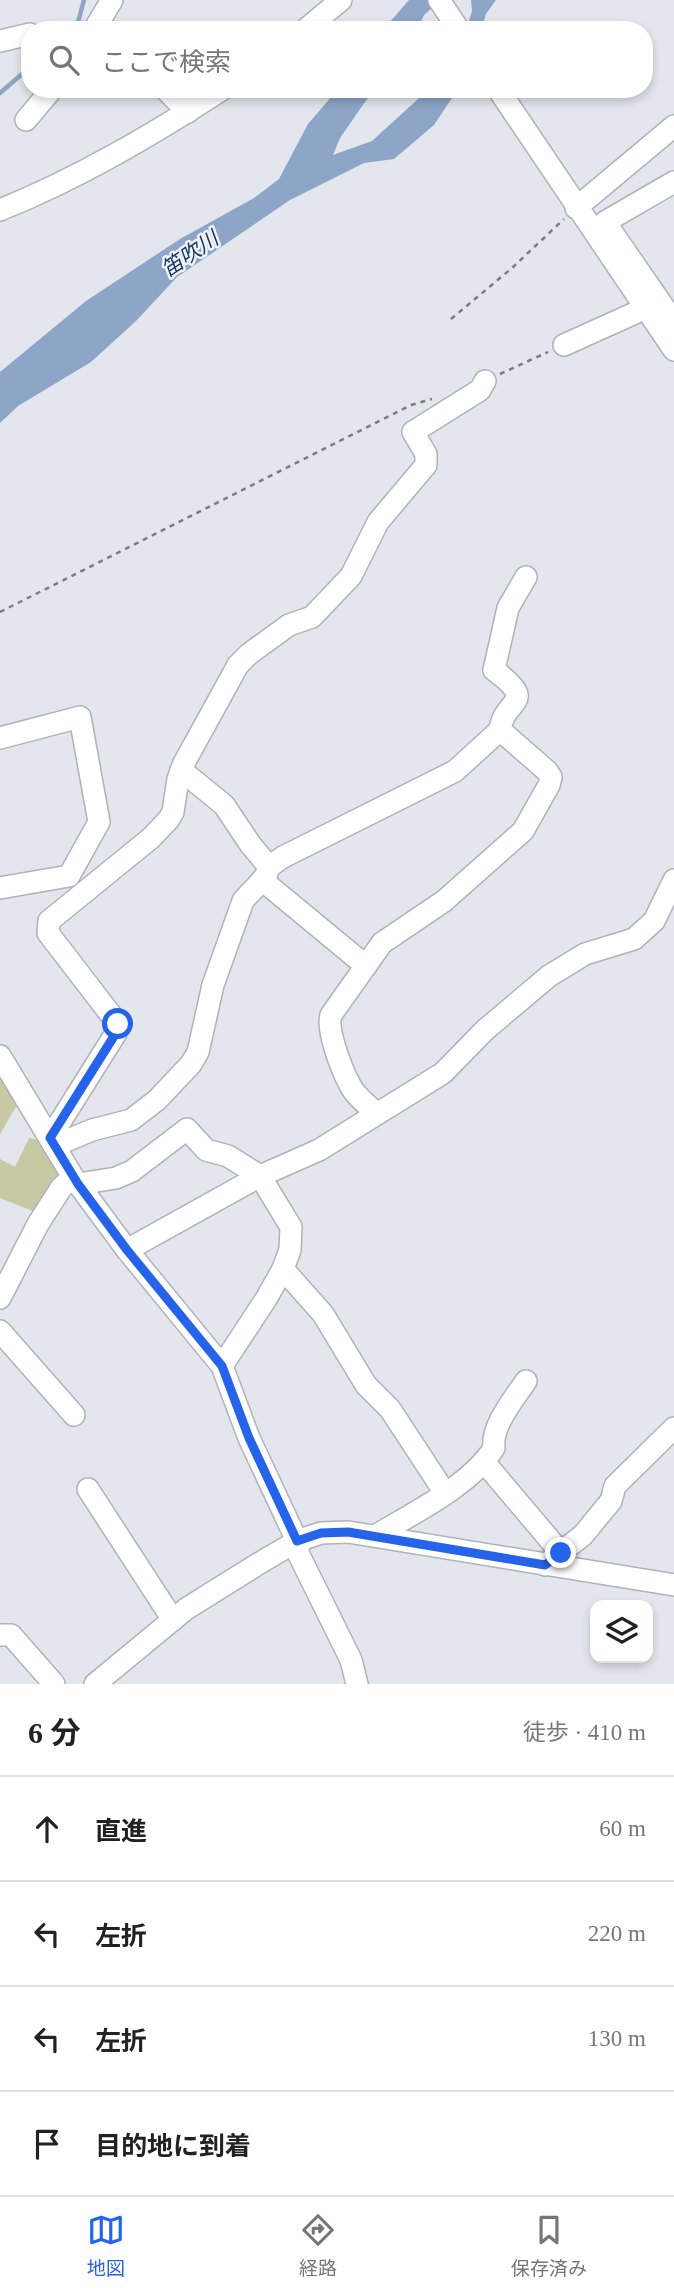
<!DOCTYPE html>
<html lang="ja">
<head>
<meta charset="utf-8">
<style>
  body { margin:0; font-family:"Times New Roman","Noto Sans JP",serif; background:#f6f6f6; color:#222 }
  .controls { position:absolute; right:21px; bottom:21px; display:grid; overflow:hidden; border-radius:14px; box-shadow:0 4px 10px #0003 }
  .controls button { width:63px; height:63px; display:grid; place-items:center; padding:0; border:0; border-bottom:2px solid #e0e0e0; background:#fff; color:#222; font:35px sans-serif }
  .stop { position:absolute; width:21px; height:21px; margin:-16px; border:5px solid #2563eb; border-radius:50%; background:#fff }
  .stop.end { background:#2563eb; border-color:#fff; box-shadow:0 2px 7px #0008 }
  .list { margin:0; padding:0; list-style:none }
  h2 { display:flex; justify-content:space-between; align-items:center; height:91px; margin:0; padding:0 28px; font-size:30px }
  h2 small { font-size:23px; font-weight:400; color:#767676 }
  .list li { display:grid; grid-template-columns:46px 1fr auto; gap:21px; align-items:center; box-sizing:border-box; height:105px; padding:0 28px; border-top:2px solid #e0e0e0 }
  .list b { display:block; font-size:26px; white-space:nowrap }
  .list em { font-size:23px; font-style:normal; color:#767676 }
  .icon { flex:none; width:38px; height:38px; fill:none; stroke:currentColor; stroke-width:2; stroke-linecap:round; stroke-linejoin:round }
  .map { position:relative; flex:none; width:674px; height:1684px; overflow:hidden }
  .search { position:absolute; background:#fff; box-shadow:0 4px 10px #0003; left:21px; right:21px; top:21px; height:77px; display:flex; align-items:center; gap:18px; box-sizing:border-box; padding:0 24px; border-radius:28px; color:#767676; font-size:26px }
  .sheet { height:511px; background:#fff }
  nav { display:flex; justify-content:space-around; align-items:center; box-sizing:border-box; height:98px; border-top:2px solid #e0e0e0; background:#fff; font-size:19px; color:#767676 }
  nav a { display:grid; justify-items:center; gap:4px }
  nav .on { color:#2563eb }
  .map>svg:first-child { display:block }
  .green { fill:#c6c9a1 }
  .water { fill:#8da5c6 }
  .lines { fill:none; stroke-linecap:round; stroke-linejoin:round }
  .stream { stroke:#8da5c6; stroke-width:4.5 }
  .minor-casing { stroke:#b0b2ba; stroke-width:24 }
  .path { stroke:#7b7c82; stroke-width:2.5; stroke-dasharray:5 5; stroke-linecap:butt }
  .minor { stroke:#fff; stroke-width:21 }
  .route { stroke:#2563eb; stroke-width:9 }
  .labels { text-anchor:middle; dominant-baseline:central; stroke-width:5; stroke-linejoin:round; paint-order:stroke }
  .water-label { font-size:21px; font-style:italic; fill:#173863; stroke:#f1f3fc }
</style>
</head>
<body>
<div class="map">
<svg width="674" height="1684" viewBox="0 0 674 1684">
  <rect width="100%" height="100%" fill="#e4e6ee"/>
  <!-- green -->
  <g class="green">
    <path d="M0 1073 17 1105 0 1134Z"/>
    <path d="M29 1138 40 1140 61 1173 33 1211 0 1198V1159L15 1167Z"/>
  </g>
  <!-- water -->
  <g class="water">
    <path d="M409 0H441L424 15 417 30H383Z"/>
    <path d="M471 0H496L486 14 481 30H466L472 11Z"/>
    <path d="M338 89H374L340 138 333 155 372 141 429 89H458L434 125 394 159 364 163 290 200 177 277 136 321 91 362 18 406 0 423V372L86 301 180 239 254 198 279 179 308 124Z"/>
  </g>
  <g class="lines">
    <!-- stream -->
    <g class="stream">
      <path d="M73 30 77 26 84 0"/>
      <path d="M0 93 30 67"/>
    </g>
    <defs>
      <g id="minor">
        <path d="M439 0 459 30"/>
        <path d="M94 30 112 0"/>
        <path d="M305 30 341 0"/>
        <path d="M0 41 30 34"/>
        <path d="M165 89 188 112"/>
        <path d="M498 89 674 350"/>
        <path d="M26 120 52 89"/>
        <path d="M674 182 605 222 674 322"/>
        <path d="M576 208 674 126"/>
        <path d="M0 210C79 178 152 135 223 89"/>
        <path d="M564 345 646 308"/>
        <path d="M0 738 80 717 99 822 69 876 0 888"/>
        <path d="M269 867 283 857 455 771 500 730"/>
        <path d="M262 880 366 966"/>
        <path d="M0 1056 73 1177 127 1250 222 1366 249 1438 297 1541 299 1555 351 1660 357 1684"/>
        <path d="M377 1114C368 1105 355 1096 350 1085 342 1070 326 1030 331 1015L382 943 444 901 523 831 549 785 551 777 547 771 500 730C504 697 540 705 494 670L508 608 526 577"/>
        <path d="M50 1138 116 1033 118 1024 48 933 49 921 151 838 169 819 173 812 178 779 184 763 238 665 249 654 289 625 312 617 351 576 378 522 426 465V454L413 432 480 390 485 381"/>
        <path d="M54 1146 92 1130 131 1120 157 1100 191 1064 198 1052 213 985 243 901C251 890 267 880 269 867L250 844 224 805 181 770"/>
        <path d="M78 1184 116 1178 132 1171 187 1129 206 1150 228 1156 260 1176 291 1227 290 1250 283 1269 266 1299 222 1366"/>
        <path d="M127 1250 260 1176 319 1150 443 1073 485 1030 549 976 585 954 634 939 654 921 674 880"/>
        <path d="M283 1269 323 1314 366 1385 390 1409 445 1493"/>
        <path d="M0 1298 38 1224 61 1188 73 1177"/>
        <path d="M0 1331 74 1415"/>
        <path d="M485 1463 561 1553"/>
        <path d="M88 1489 173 1620"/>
        <path d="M375 1536C413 1513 470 1486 494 1448 491 1426 514 1399 526 1381"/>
        <path d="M545 1565 583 1535 611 1501 615 1486 674 1428"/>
        <path d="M0 1635H11L54 1684"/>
        <path d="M95 1684 186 1609 258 1564 297 1541 321 1533 348 1532 674 1585"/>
      </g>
    </defs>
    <!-- minor casing -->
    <use href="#minor" class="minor-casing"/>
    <!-- path -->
    <g class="path">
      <path d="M451 319 512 268 564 219"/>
      <path d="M500 374 548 352"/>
      <path d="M0 612 411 405 432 399"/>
    </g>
    <!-- minor -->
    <use href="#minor" class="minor"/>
  </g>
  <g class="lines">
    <!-- route -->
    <path class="route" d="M118 1024 116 1033 50 1138 78 1184 127 1250 222 1366 249 1438 297 1541 321 1533 348 1532 545 1565 561 1553"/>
  </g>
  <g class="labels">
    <!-- water labels -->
    <g class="water-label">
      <text transform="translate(190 254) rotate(-34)">笛吹川</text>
    </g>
  </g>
</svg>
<div class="controls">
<button><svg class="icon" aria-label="layers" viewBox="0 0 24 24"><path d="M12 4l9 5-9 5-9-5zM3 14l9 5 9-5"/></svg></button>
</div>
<div class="stop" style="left:118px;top:1024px"></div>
<div class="stop end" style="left:561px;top:1553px"></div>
<div class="search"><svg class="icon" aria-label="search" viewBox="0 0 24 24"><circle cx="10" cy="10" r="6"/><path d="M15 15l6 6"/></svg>ここで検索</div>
</div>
<section class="sheet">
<h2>6 分<small>徒歩 · 410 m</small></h2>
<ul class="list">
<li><svg class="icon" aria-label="ahead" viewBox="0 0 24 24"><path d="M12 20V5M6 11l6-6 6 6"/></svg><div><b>直進</b></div><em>60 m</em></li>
<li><svg class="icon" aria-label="left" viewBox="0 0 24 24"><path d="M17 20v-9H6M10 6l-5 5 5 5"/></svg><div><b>左折</b></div><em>220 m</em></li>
<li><svg class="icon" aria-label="left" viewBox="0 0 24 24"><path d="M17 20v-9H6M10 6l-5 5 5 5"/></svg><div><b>左折</b></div><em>130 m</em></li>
<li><svg class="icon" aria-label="arrive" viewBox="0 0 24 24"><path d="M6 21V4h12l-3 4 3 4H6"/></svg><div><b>目的地に到着</b></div></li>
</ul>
</section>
<nav>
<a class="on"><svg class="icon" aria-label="map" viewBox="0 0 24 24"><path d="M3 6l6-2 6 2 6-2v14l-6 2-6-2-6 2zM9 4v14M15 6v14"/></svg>地図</a>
<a><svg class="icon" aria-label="directions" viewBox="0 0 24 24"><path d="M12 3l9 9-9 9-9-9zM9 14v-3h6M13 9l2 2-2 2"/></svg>経路</a>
<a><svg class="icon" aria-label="saved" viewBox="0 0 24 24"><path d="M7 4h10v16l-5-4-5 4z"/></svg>保存済み</a>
</nav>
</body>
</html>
